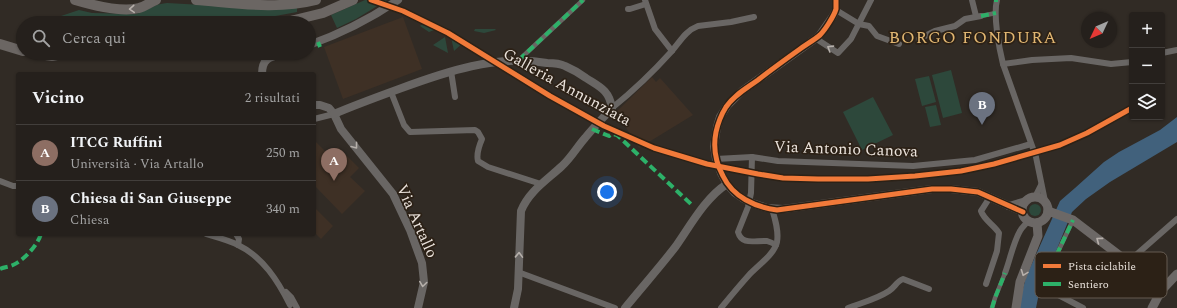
<!DOCTYPE html>
<html lang="it">
<head>
<meta charset="utf-8">
<style>
  body { margin:0; font-family:Spectral,serif; background:#2d2825; color:#f1f3f6 }
  .controls { position:absolute; right:12px; top:12px; display:grid; overflow:hidden; border-radius:4px; box-shadow:0 1px 3px #0004 }
  .controls button { width:36px; height:36px; display:grid; place-items:center; padding:0; border:0; border-bottom:1px solid #423e3b; background:#25201c; color:#f1f3f6; font:20px sans-serif }
  .compass { position:absolute; left:1081px; top:12px; width:36px; height:36px; border-radius:50%; background:#25201c; box-shadow:0 1px 3px #0004; rotate:226deg }
  .you { position:absolute; left:607px; top:192px; width:14px; height:14px; margin:-10px; border:3px solid #fff; border-radius:50%; background:#1a73e8; box-shadow:0 0 0 6px #1a73e833 }
  .badge { display:grid; place-items:center; width:26px; height:26px; border-radius:50%; background:#2563eb; color:#fff; font-size:13px; font-weight:700 }
  .pin { position:absolute; translate:-50% -33px; filter:drop-shadow(0 1px 2px #0008) }
  .pin::after { content:''; position:absolute; top:21px; width:14px; height:12px; background:inherit; clip-path:polygon(0 0,100% 0,50% 100%) }
  .list { margin:0; padding:0; list-style:none }
  h2 { display:flex; justify-content:space-between; align-items:center; height:52px; margin:0; padding:0 16px; font-size:17px }
  h2 small { font-size:13px; font-weight:400; color:#a3a3a3 }
  .list li { display:grid; grid-template-columns:26px 1fr auto; gap:12px; align-items:center; box-sizing:border-box; height:56px; padding:0 16px; border-top:1px solid #423e3b }
  .list b { display:block; font-size:15px; white-space:nowrap }
  .list p { margin:0; font-size:13px; white-space:nowrap; color:#a3a3a3 }
  .list em { font-size:13px; font-style:normal; color:#a3a3a3 }
  .icon { flex:none; width:22px; height:22px; fill:none; stroke:currentColor; stroke-width:2; stroke-linecap:round; stroke-linejoin:round }
  .map { position:relative; flex:none; width:1177px; height:308px; overflow:hidden }
  .search { position:absolute; background:#25201c; box-shadow:0 1px 3px #0004; left:16px; top:16px; width:300px; height:44px; display:flex; align-items:center; gap:10px; box-sizing:border-box; padding:0 14px; border-radius:22px; color:#a3a3a3; font-size:15px }
  .panel { position:absolute; background:#25201c; box-shadow:0 1px 3px #0004; left:16px; top:72px; width:300px; height:164px; border-radius:4px }
  .map>svg:first-child { display:block }
  .education { fill:#3e3025 }
  .green { fill:#2d483b }
  .water { fill:#41617c }
  .lines { fill:none; stroke-linecap:round; stroke-linejoin:round }
  .pedestrian { stroke:#696664; stroke-width:4.5 }
  .minor { stroke:#696664; stroke-width:6 }
  .tertiary { stroke:#696664; stroke-width:8 }
  .secondary { stroke:#6c6866; stroke-width:9 }
  .primary { stroke:#6b6663; stroke-width:10 }
  .tertiary-bridge { stroke:#696664; stroke-width:8 }
  .quiet { stroke:#2db169; stroke-width:4; stroke-dasharray:8 4; stroke-linecap:butt }
  .cycleway-casing { stroke:#2c2116; stroke-width:8 }
  .cycleway { stroke:#f17a3a; stroke-width:5 }
  .oneway { stroke:#b7b0ab }
  .oneway2 { stroke:#b6b0ab }
  .oneway3 { stroke:#b8b1ac }
  .labels { text-anchor:middle; dominant-baseline:central; stroke-width:3.5; stroke-linejoin:round; paint-order:stroke }
  .street-label { font-size:16px; fill:#eae2db; stroke:#2c2116 }
  .neighbourhood-label { font-size:17px; letter-spacing:1px; fill:#e1b671; stroke:#2c2116 }
  .key { fill:#2c2116; stroke:#655b51; stroke-width:1 }
  .key-label { font-size:11px; fill:#eae2db }
</style>
</head>
<body>
<div class="map">
<svg width="1177" height="308" viewBox="0 0 1177 308">
  <rect width="100%" height="100%" fill="#312b25"/>
  <!-- education -->
  <g class="education">
    <path d="M403 17 422 69 343 99 324 47Z"/>
    <path d="M652 77 656 82 660 78 693 115 639 148 625 126 613 115Z"/>
    <path d="M314 140 329 155 338 147 359 168 350 177 365 191 342 214 314 185Z"/>
    <path d="M314 207 333 226 321 239 314 232Z"/>
  </g>
  <!-- green -->
  <g class="green">
    <path d="M365 0H387L356 19 337 28 331 15Z"/>
    <path d="M167 3 273 9 297 7V12L238 23H176L152 22 147 23H54L55 18 79 10 92 13 135 14C146 12 153 4 167 3Z"/>
    <path d="M421 25 441 27H442L429 32 420 26Z"/>
    <path d="M475 29H495L496 30 484 33 474 31Z"/>
    <path d="M445 37 448 53 433 45Z"/>
    <path d="M451 37 465 41 454 51Z"/>
    <path d="M951 70 962 113 943 118 932 75Z"/>
    <path d="M929 76 936 102 922 106 915 79Z"/>
    <path d="M873 97 893 135 862 150 843 112Z"/>
    <path d="M936 105 941 125 930 127 925 107Z"/>
    <circle cx="1035" cy="210" r="6"/>
  </g>
  <!-- water -->
  <path class="water" d="M1177 117V142L1110 182 1086 199 1072 212 1039 293 1036 308H1018L1026 277 1060 201 1075 188 1104 162 1119 152 1160 130Z"/>
  <g class="lines">
    <!-- pedestrian -->
    <g class="pedestrian">
      <path d="M981 16 996 13"/>
      <path d="M519 60 583 0"/>
      <path d="M1047 289 1049 271 1073 220"/>
      <path d="M992 308 995 298 1005 273"/>
    </g>
    <!-- minor -->
    <g class="minor">
      <path d="M645 0 655 29 672 51"/>
      <path d="M972 0 976 16"/>
      <path d="M997 0C993 15 999 48 1003 64L1036 157 1045 201"/>
      <path d="M628 9H630L646 4"/>
      <path d="M836 10 859 24 869 26 877 36 899 44"/>
      <path d="M815 38 838 53 851 39 871 0"/>
      <path d="M919 39 935 31 955 26 965 19 981 16"/>
      <path d="M1162 53 1177 50"/>
      <path d="M1003 64 1032 60 1071 58 1111 64 1132 62"/>
      <path d="M451 71 455 97"/>
      <path d="M391 92 404 125 410 132 475 130 478 132 482 139C479 146 476 154 478 161L488 167 541 184"/>
      <path d="M612 108C633 91 653 72 671 52 680 42 685 31 698 26L731 22 754 17"/>
      <path d="M314 119 334 114"/>
      <path d="M752 157 751 193 748 207 738 232C742 246 755 240 767 241 770 242 773 243 776 245"/>
      <path d="M716 159 752 157 778 161 913 166 975 160 1031 144"/>
      <path d="M0 181 13 186H18"/>
      <path d="M1035 197 1041 185"/>
      <path d="M206 234C216 237 228 240 238 245 263 257 278 281 290 305"/>
      <path d="M236 234 239 239 238 245"/>
      <path d="M1128 262 1177 219"/>
      <path d="M518 272 615 308"/>
      <path d="M1005 273C1010 260 1013 243 1020 231 1022 227 1026 224 1028 221"/>
      <path d="M986 284 997 251 999 233C994 225 984 220 981 211L983 208 990 197"/>
      <path d="M1047 289 1083 308"/>
      <path d="M286 292 291 297 297 308"/>
      <path d="M721 308C730 297 739 286 749 275 757 266 774 255 777 242 779 231 775 219 772 209"/>
      <path d="M848 308C861 303 877 299 889 291 895 287 897 281 903 279L929 289"/>
    </g>
    <!-- tertiary -->
    <g class="tertiary">
      <path d="M309 45C340 34 370 19 398 0"/>
      <path d="M262 74C262 58 270 57 284 53"/>
      <path d="M314 105H320L329 108 334 114 341 129 393 194 410 230 422 263 424 282 418 308"/>
      <path d="M334 114C355 105 377 97 399 89 445 72 497 54 547 63 553 63 559 63 565 66 572 69 579 73 586 78 600 87 609 90 612 108 603 118 594 127 585 138 577 147 571 158 562 166 547 180 529 191 521 211L518 289 514 308"/>
      <path d="M744 199 735 193 727 184 721 173 716 159 714 146 717 127 720 117 727 106 742 91 819 36 833 16 836 10V0"/>
      <path d="M752 203 767 208 783 209 932 189H951L978 192 1023 212"/>
      <path d="M1009 206 1026 201"/>
      <path d="M625 308C642 287 660 267 676 246 690 226 706 197 727 184"/>
    </g>
    <!-- secondary -->
    <g class="secondary">
      <circle cx="1035" cy="210" r="13"/>
      <path d="M1048 211 1073 220 1128 262 1161 291"/>
      <path d="M1016 308 1020 282 1038 236 1037 223"/>
      <path d="M1152 308 1161 291 1177 274"/>
    </g>
    <!-- primary -->
    <g class="primary">
      <path d="M75 0C92 5 121 13 139 8 145 7 150 2 156 0"/>
      <path d="M196 0C236 3 277 10 316 0"/>
      <path d="M282 23 323 13 353 0"/>
      <path d="M0 44 23 51"/>
      <path d="M33 53 52 56 67 53"/>
    </g>
    <!-- tertiary-bridge -->
    <path class="tertiary-bridge" d="M744 199 752 203"/>
    <!-- quiet -->
    <g class="quiet">
      <path d="M996 0V2"/>
      <path d="M981 16 996 13"/>
      <path d="M318 42 320 47"/>
      <path d="M519 60 583 0"/>
      <path d="M592 129 609 136 612 134 617 135 692 205"/>
      <path d="M0 269C4 267 9 267 13 265 24 260 37 246 41 234"/>
      <path d="M1047 289 1049 271 1073 220"/>
      <path d="M992 308 995 298 1005 273"/>
    </g>
    <defs>
      <g id="cycleway">
        <path d="M371 0 403 11 448 33 550 96 604 126 654 148 707 164 758 174 783 178 818 179H868L915 176 961 171 994 164 1060 145 1087 133 1132 108"/>
        <path d="M836 0C836 3 836 6 836 9 834 16 825 30 820 35 814 40 807 44 800 49 786 59 772 69 758 80 747 88 734 95 726 107 721 115 718 123 716 132 713 147 716 163 723 176 733 197 755 207 777 210L932 189H951L978 192 1023 212"/>
      </g>
    </defs>
    <!-- cycleway casing -->
    <use href="#cycleway" class="cycleway-casing"/>
    <!-- cycleway -->
    <use href="#cycleway" class="cycleway"/>
  </g>
  <!-- one-way arrows -->
  <defs><path id="oneway-chevron" d="M-2-3.5L2.5 0L-2 3.5" fill="none" stroke-width="1.6" stroke-linecap="round" stroke-linejoin="round"/></defs>
  <use class="oneway" href="#oneway-chevron" transform="translate(132 9) rotate(176)"/>
  <g class="oneway2">
    <use href="#oneway-chevron" transform="translate(830 48) rotate(-148)"/>
    <use href="#oneway-chevron" transform="translate(355 146) rotate(52)"/>
    <use href="#oneway-chevron" transform="translate(519 255) rotate(-88)"/>
    <use href="#oneway-chevron" transform="translate(423 284) rotate(98)"/>
  </g>
  <g class="oneway3">
    <use href="#oneway-chevron" transform="translate(1099 240) rotate(-143)"/>
    <use href="#oneway-chevron" transform="translate(1024 273) rotate(111)"/>
  </g>
  <g class="labels">
    <!-- street labels -->
    <g class="street-label">
      <text transform="translate(567 87) rotate(29)">Galleria Annunziata</text>
      <text transform="translate(846 149) rotate(2)">Via Antonio Canova</text>
      <text transform="translate(417 221) rotate(66)">Via Artallo</text>
    </g>
    <!-- neighbourhood labels -->
    <g class="neighbourhood-label">
      <text x="973" y="38">BORGO FONDURA</text>
    </g>
  </g>
  <!-- legend -->
  <rect x="1035" y="252" width="132" height="46" rx="6" class="key"/>
  <rect x="1043" y="264" width="18" height="4" fill="#f17a3a"/>
  <rect x="1043" y="282" width="18" height="4" fill="#2db169"/>
  <g class="key-label">
    <text x="1068" y="270">Pista ciclabile</text>
    <text x="1068" y="288">Sentiero</text>
  </g>
</svg>
<div class="controls">
<button>+</button>
<button>−</button>
<button><svg class="icon" aria-label="layers" viewBox="0 0 24 24"><path d="M12 4l9 5-9 5-9-5zM3 14l9 5 9-5"/></svg></button>
</div>
<svg class="compass" viewBox="-18 -18 36 36"><path d="M0-13l5 13h-10z" fill="#e53935"/><path d="M0 13l5-13h-10z" fill="#a3a3a3"/></svg>
<div class="you"></div>
<div class="pin badge" style="left:334px;top:181px;background:#8d6e63">A</div>
<div class="pin badge" style="left:982px;top:125px;background:#6b7280">B</div>
<div class="search"><svg class="icon" aria-label="search" viewBox="0 0 24 24"><circle cx="10" cy="10" r="6"/><path d="M15 15l6 6"/></svg>Cerca qui</div>
<section class="panel">
<h2>Vicino<small>2 risultati</small></h2>
<ul class="list">
<li><span class="badge" style="background:#8d6e63">A</span><div><b>ITCG Ruffini</b><p>Università · Via Artallo</p></div><em>250 m</em></li>
<li><span class="badge" style="background:#6b7280">B</span><div><b>Chiesa di San Giuseppe</b><p>Chiesa</p></div><em>340 m</em></li>
</ul>
</section>
</div>
</body>
</html>
